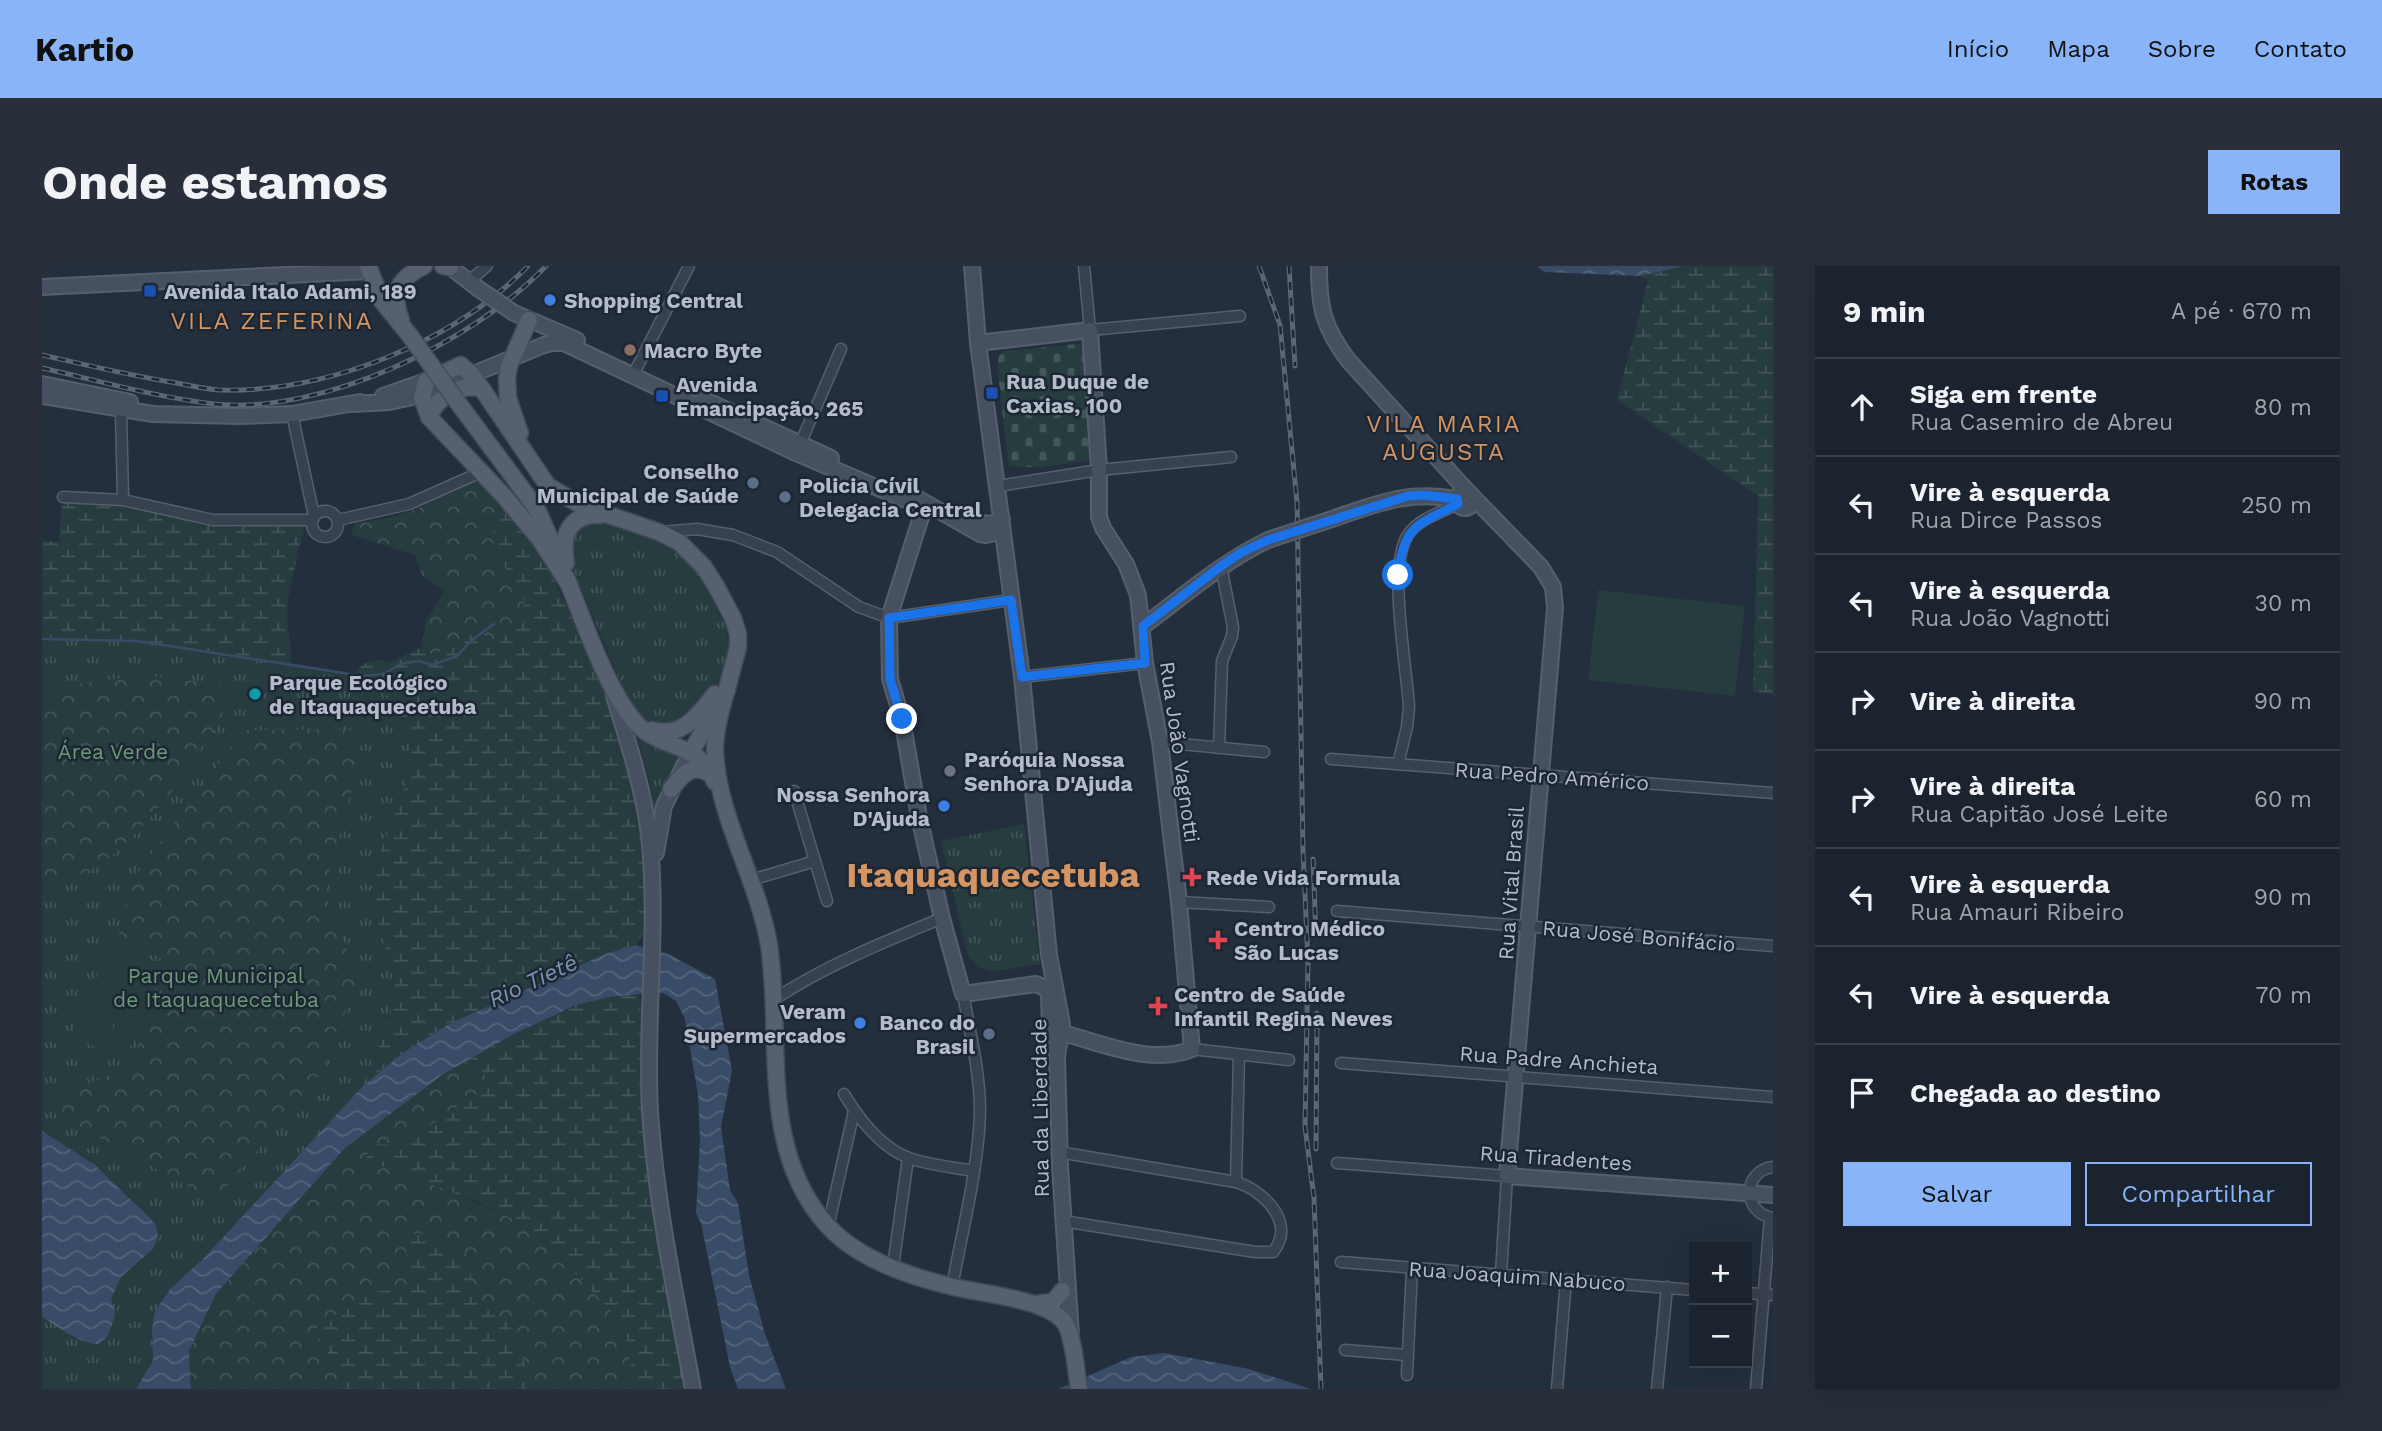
<!DOCTYPE html>
<html lang="pt">
<head>
<meta charset="utf-8">
<style>
  body { margin:0; font-family:"Work Sans",sans-serif; background:#282f3a; color:#f1f3f6 }
  .controls { position:absolute; right:21px; bottom:21px; display:grid; overflow:hidden; border-radius:0px; box-shadow:0 7px 28px #0002 }
  .controls button { width:63px; height:63px; display:grid; place-items:center; padding:0; border:0; border-bottom:2px solid #39404a; background:#1b232e; color:#f1f3f6; font:35px sans-serif }
  .stop { position:absolute; width:21px; height:21px; margin:-16px; border:5px solid #1a73e8; border-radius:50%; background:#fff }
  .stop.end { background:#1a73e8; border-color:#fff; box-shadow:0 2px 7px #0008 }
  .list { margin:0; padding:0; list-style:none }
  h2 { display:flex; justify-content:space-between; align-items:center; height:91px; margin:0; padding:0 28px; font-size:30px }
  h2 small { font-size:23px; font-weight:400; color:#a0a4aa }
  .list li { display:grid; grid-template-columns:46px 1fr auto; gap:21px; align-items:center; box-sizing:border-box; height:98px; padding:0 28px; border-top:2px solid #39404a }
  .list b { display:block; font-size:26px; white-space:nowrap }
  .list p { margin:0; font-size:23px; white-space:nowrap; color:#a0a4aa }
  .list em { font-size:23px; font-style:normal; color:#a0a4aa }
  .actions { display:flex; gap:14px; padding:21px 28px }
  .actions a { flex:1; padding:16px 0; border:2px solid #8ab4f8; border-radius:0px; text-align:center; font-size:24px; color:#8ab4f8 }
  .actions .main { background:#8ab4f8; color:#111 }
  .icon { flex:none; width:38px; height:38px; fill:none; stroke:currentColor; stroke-width:2; stroke-linecap:round; stroke-linejoin:round }
  .map { position:relative; flex:none; width:1731px; height:1123px; overflow:hidden; border-radius:0px }
  header { display:flex; align-items:center; gap:42px; box-sizing:border-box; height:98px; padding:0 35px; background:#8ab4f8; color:#111 }
  header strong { font-size:33px }
  nav { display:flex; gap:38px; margin-inline-start:auto; font-size:24px }
  .intro { display:flex; align-items:center; justify-content:space-between; box-sizing:border-box; height:168px; padding:0 42px }
  h1 { margin:0; font-size:49px }
  .button { padding:18px 32px; border-radius:0px; background:#8ab4f8; color:#111; font-size:24px; font-weight:700 }
  main { display:flex; gap:42px; padding:0 42px }
  aside { flex:1; background:#1b232e; border-radius:0px; box-shadow:0 7px 28px #0002 }
  .map>svg:first-child { display:block }
  .grass { fill:url(#grass-tufts) }
  .forest { fill:url(#forest-crowns) }
  .wetland { fill:url(#wetland-marsh) }
  .cemetery { fill:url(#cemetery-stones) }
  .garden { fill:#263c3f }
  .water { fill:url(#water-waves) }
  .lines { fill:none; stroke-linecap:round; stroke-linejoin:round }
  .stream { stroke:#394c67; stroke-width:2.5 }
  .street-casing { stroke:#565f6c; stroke-width:13 }
  .secondary-casing { stroke:#565f6c; stroke-width:18 }
  .primary-casing { stroke:#414a57; stroke-width:19 }
  .street { stroke:#38414e; stroke-width:10 }
  .secondary { stroke:#465061; stroke-width:14 }
  .primary { stroke:#56606e; stroke-width:16 }
  .rail-casing { stroke:#5a6575; stroke-width:5 }
  .rail { stroke:#1d2633; stroke-width:2.5; stroke-dasharray:8; stroke-linecap:butt }
  .secondary-bridge-casing { stroke:#565f6c; stroke-width:18; stroke-linecap:butt }
  .primary-bridge-casing { stroke:#414a57; stroke-width:19; stroke-linecap:butt }
  .secondary-bridge { stroke:#465061; stroke-width:14 }
  .primary-bridge { stroke:#56606e; stroke-width:16 }
  .route { stroke:#1a73e8; stroke-width:9 }
  .transit-dot { fill:#1a4fb4; stroke:#1d2633; stroke-width:2.5 }
  .shop-dot { fill:#3f7fe0; stroke:#1d2633; stroke-width:2.5 }
  .education-dot { fill:#8d6e63; stroke:#1d2633; stroke-width:2.5 }
  .service-dot { fill:#5c6f8a; stroke:#1d2633; stroke-width:2.5 }
  .culture-dot { fill:#0f9aa8; stroke:#1d2633; stroke-width:2.5 }
  .worship-dot { fill:#6b7280; stroke:#1d2633; stroke-width:2.5 }
  .health-dot { fill:#e0444e; stroke:#1d2633; stroke-width:2.5 }
  .labels { text-anchor:middle; dominant-baseline:central; stroke-width:5; stroke-linejoin:round; paint-order:stroke }
  .poi-label { font-size:21px; font-weight:bold; fill:#b4bcc9; stroke:#1d2633; text-anchor:start }
  .park-label { font-size:21px; fill:#6b9a76; stroke:#1d2633 }
  .street-label { font-size:21px; fill:#b4bcc9; stroke:#1d2633 }
  .water-label { font-size:23px; font-style:italic; fill:#7c92b1; stroke:#1d2633 }
  .quarter-label { font-size:24px; letter-spacing:2px; fill:#d59563; stroke:#1d2633 }
  .town-label { font-size:35px; font-weight:bold; fill:#d59563; stroke:#1d2633 }
</style>
</head>
<body>
<header>
<strong>Kartio</strong>
<nav><a>Início</a><a>Mapa</a><a>Sobre</a><a>Contato</a></nav>
</header>
<div class="intro"><h1>Onde estamos</h1><a class="button">Rotas</a></div>
<main>
<div class="map">
<svg width="1731" height="1123" viewBox="0 0 1731 1123">
  <defs>
    <pattern id="grass-tufts" width="24" height="20" patternUnits="userSpaceOnUse" patternTransform="scale(1.75)"><rect width="24" height="20" fill="#263c3f"/><path d="M3 7l-1-3M5 7V3M7 7l1-3M15 17l-1-3M17 17v-4M19 17l1-3" fill="none" stroke="#435659"/></pattern>
    <pattern id="forest-crowns" width="20" height="18" patternUnits="userSpaceOnUse" patternTransform="scale(1.75)"><rect width="20" height="18" fill="#263c3f"/><path d="M2 6a3 3 0 1 1 6 0M12 15a3 3 0 1 1 6 0" fill="none" stroke="#435659"/></pattern>
    <pattern id="wetland-marsh" width="20" height="14" patternUnits="userSpaceOnUse" patternTransform="scale(1.75)"><rect width="20" height="14" fill="#263c3f"/><path d="M1 5h8M5 5V1M11 12h8M15 12V8" fill="none" stroke="#435659"/></pattern>
    <pattern id="cemetery-stones" width="16" height="16" patternUnits="userSpaceOnUse" patternTransform="scale(1.75)"><rect width="16" height="16" fill="#263c3f"/><path d="M2 7V4a2 2 0 0 1 4 0v3zM10 15v-3a2 2 0 0 1 4 0v3z" fill="#435659"/></pattern>
    <pattern id="water-waves" width="16" height="10" patternUnits="userSpaceOnUse" patternTransform="scale(1.75)"><rect width="16" height="10" fill="#394c67"/><path d="M0 5q4-4 8 0t8 0" fill="none" stroke="#53647b"/></pattern>
  </defs>
  <rect width="100%" height="100%" fill="#242f3e"/>
  <!-- grass -->
  <g class="grass">
    <path d="M562 253 622 271 653 300 684 361 688 389 685 398 675 418 639 458 609 461 589 441 531 303C524 272 529 259 562 253Z"/>
    <path d="M0 373 95 375 311 409 346 430 370 473 367 509 330 609 329 631 353 719 347 757 320 821 160 994 129 1022 113 1045 110 1063 111 1095 109 1102 94 1123H0Z"/>
    <path d="M594 466 646 485 615 556 606 509Z"/>
    <path d="M982 558 998 698 948 706 937 701 926 690 899 575Z"/>
  </g>
  <!-- forest -->
  <g class="forest">
    <path d="M438 215C461 241 465 248 452 281L484 337 456 379 435 364 401 385 389 388 380 381 384 356 403 324 381 312 373 289 309 269 313 258C333 254 354 251 373 244 392 236 419 216 438 215Z"/>
    <path d="M105 409 185 420C186 443 173 473 153 486L161 485C132 522 91 582 49 603 35 610 17 613 2 618L0 604V422Z"/>
    <path d="M309 463 318 494 282 626 316 710 281 805 173 935 0 840V836L89 800 131 698 76 671 90 614 202 464Z"/>
    <path d="M428 793 443 809 442 824 358 879 328 878 385 915 467 951 500 973 572 1048 584 1071 593 1123H149L147 1085 174 1028 302 883 400 809Z"/>
  </g>
  <!-- wetland -->
  <g class="wetland">
    <path d="M1583 0H1731V428L1711 426 1716 230 1575 134 1606 15Z"/>
    <path d="M20 235 80 238 177 262 263 256 246 331 245 349 250 399 95 375 0 373V275L17 276Z"/>
    <path d="M458 238 492 274 505 298 562 422 576 461 597 533 605 608 604 663 594 679 563 688 484 723 444 743 359 788 320 821 347 757 353 719 329 631 330 609 367 509 370 473 346 430 311 409C322 395 332 391 349 396L380 381 389 388 401 385 435 364 456 379 483 337 452 281 450 267 459 263Z"/>
    <path d="M597 728C605 776 598 825 603 873 611 957 630 1040 645 1123H593L584 1071 572 1048 500 973 467 951 434 935 324 894 328 878 358 879 442 824 443 809 428 793 470 769 534 739 568 731Z"/>
    <path d="M358 967 388 968 424 988 435 1037 467 1058 486 1106 484 1123H299V1106L270 1065 325 1027 375 1020Z"/>
  </g>
  <!-- cemetery -->
  <path class="cemetery" d="M1045 77 1051 194 999 201H967L955 101 957 90 963 85Z"/>
  <!-- garden -->
  <g class="garden">
    <path d="M1556 324 1703 340 1693 430 1546 414Z"/>
    <path d="M68 682 99 695 80 739 48 725Z"/>
    <path d="M101 696 121 704 99 754 79 745Z"/>
    <path d="M48 727 79 740 60 784 28 770Z"/>
    <path d="M77 750 98 758 83 791 62 782Z"/>
  </g>
  <!-- water -->
  <g class="water">
    <path d="M1495 0H1642L1598 10 1502 6Z"/>
    <path d="M594 679 626 688 673 713 690 805 679 861 688 924 696 937 707 1009 723 1068 744 1123H696L688 1101 659 957 654 947 658 873 656 829 643 753 634 735 621 727 597 728 568 731 534 739 470 769 400 809 302 883 174 1028 147 1085 149 1123H94L111 1095 110 1063 113 1045 129 1022 160 994 320 821 359 788 405 759 563 688Z"/>
    <path d="M0 865 53 899 114 958 116 971 111 983 79 1011 69 1033 73 1049 66 1070 57 1078C37 1078 17 1061 0 1051Z"/>
    <path d="M1123 1087 1207 1103 1269 1123H1016L1089 1091Z"/>
  </g>
  <g class="lines">
    <!-- stream -->
    <path class="stream" d="M0 373 95 375 321 410 342 408 358 398 377 395 390 399 415 390 430 374 452 358"/>
    <defs>
      <g id="street">
        <path d="M1042 0 1048 64 1198 50"/>
        <path d="M427 15 445 0"/>
        <path d="M590 111 647 0"/>
        <path d="M79 144 81 234"/>
        <path d="M250 148 272 250"/>
        <path d="M756 183 799 83"/>
        <path d="M956 220 1057 204 1189 191"/>
        <path d="M21 231 81 234 171 254H270"/>
        <circle cx="283" cy="258" r="13"/>
        <path d="M296 254 367 238 439 206"/>
        <path d="M619 266 655 263 691 269 735 286 817 341 847 352 969 334"/>
        <path d="M980 411 1103 397"/>
        <path d="M1118 476 1222 486"/>
        <path d="M1177 482 1180 395 1190 370 1191 361 1179 300"/>
        <path d="M1289 493 1731 527"/>
        <path d="M1356 498 1365 461 1367 441C1365 402 1345 300 1366 269 1376 253 1400 246 1416 238"/>
        <path d="M752 525 785 635"/>
        <path d="M709 614 773 595"/>
        <path d="M1137 636 1227 641"/>
        <path d="M1295 645 1731 680"/>
        <path d="M731 734C784 699 842 676 900 652"/>
        <path d="M1150 783 1247 794"/>
        <path d="M1299 797 1731 831"/>
        <path d="M802 828C817 853 838 881 867 892 886 899 910 901 931 905"/>
        <path d="M1017 886 1194 916"/>
        <path d="M1295 897 1465 910 1459 1008"/>
        <path d="M1731 901C1700 905 1700 947 1731 952"/>
        <path d="M1021 955 1213 986H1231C1255 957 1221 924 1194 916L1197 789"/>
        <path d="M786 961 812 845"/>
        <path d="M1299 996 1652 1024"/>
        <path d="M851 1001 866 892"/>
        <path d="M910 1021C920 966 937 900 938 845 938 806 928 766 921 728"/>
        <path d="M1705 1027 1731 1029"/>
        <path d="M1303 1084 1365 1089"/>
        <path d="M1365 1109 1370 1002"/>
        <path d="M1515 1123 1524 1014"/>
        <path d="M1615 1123 1625 1021"/>
        <path d="M1714 1123 1728 952"/>
      </g>
      <g id="secondary">
        <path d="M407 0 434 21"/>
        <path d="M930 0 936 77 980 411 1007 689 1020 758 1015 791 1018 900 1029 1069"/>
        <path d="M1277 0C1277 42 1281 60 1306 94L1427 227"/>
        <path d="M0 21 327 5"/>
        <path d="M472 47 535 74"/>
        <path d="M936 77 1048 64 1057 204V251L1061 262 1084 298 1096 329 1103 397 1118 476 1137 636 1150 783C1109 800 1061 777 1020 767"/>
        <path d="M0 118 88 136"/>
        <path d="M0 130 111 148 198 150 250 148 318 136"/>
        <path d="M341 130 384 115"/>
        <path d="M661 133 789 192"/>
        <path d="M311 138 347 136 380 129 502 79 509 77H522L754 187 871 237 878 243 879 251"/>
        <circle cx="1423" cy="234" r="8"/>
        <path d="M868 228 938 268 944 269 953 267"/>
        <path d="M1430 230 1499 301 1511 321 1513 342 1465 910 1731 929"/>
        <path d="M916 248C931 253 946 264 960 253"/>
        <path d="M879 251 847 352 848 413 860 453 877 551 900 652 921 728 994 718 1005 723 1007 728 1008 763 1014 786"/>
        <path d="M1287 254C1335 238 1363 224 1415 233"/>
        <path d="M1101 360C1142 330 1180 296 1226 274"/>
        <path d="M572 430C586 476 601 521 607 569 617 660 603 753 608 845 614 938 634 1031 651 1123"/>
        <path d="M614 587 622 540 649 486"/>
      </g>
      <g id="primary">
        <path d="M326 0 340 35 369 71"/>
        <path d="M401 0 408 1"/>
        <path d="M359 54C348 27 357 12 382 0"/>
        <path d="M414 134 495 243 513 284"/>
        <path d="M387 151C395 131 419 116 440 123"/>
        <path d="M478 167 466 132 465 112 467 100 487 54"/>
        <path d="M524 297C519 270 526 248 558 249"/>
        <path d="M524 311C542 355 563 421 594 457 619 485 657 474 673 516"/>
        <path d="M528 320 497 272 461 229 387 151 380 132 384 115 419 99 429 108 440 123 506 220 540 240 617 266 637 276 662 301 674 320 691 352 696 368V381L685 423 649 486"/>
        <path d="M685 423C679 443 673 464 673 485 676 553 716 613 727 679 741 773 716 882 785 959 815 993 869 1011 912 1021 941 1028 1004 1033 1022 1056 1032 1069 1034 1106 1037 1123"/>
        <path d="M610 464C640 473 656 449 673 428"/>
        <path d="M629 523C641 508 652 495 671 510"/>
        <path d="M993 1038 1011 1036 1020 1025"/>
      </g>
    </defs>
    <!-- street casing -->
    <use href="#street" class="street-casing"/>
    <!-- secondary casing -->
    <use href="#secondary" class="secondary-casing"/>
    <!-- primary casing -->
    <use href="#primary" class="primary-casing"/>
    <!-- street -->
    <use href="#street" class="street"/>
    <!-- secondary -->
    <use href="#secondary" class="secondary"/>
    <!-- primary -->
    <use href="#primary" class="primary"/>
    <defs>
      <g id="rail">
        <path d="M1217 0 1238 59 1255 237 1261 584 1266 696 1263 861 1272 932 1279 1123"/>
        <path d="M1247 0 1253 100"/>
        <path d="M0 89C45 99 90 110 135 117 149 120 164 123 177 124 284 127 411 77 486 0"/>
        <path d="M0 102C57 115 114 131 172 138 280 149 430 77 504 0"/>
        <path d="M1271 593 1274 670"/>
        <path d="M1274 883 1275 747"/>
      </g>
    </defs>
    <!-- rail casing -->
    <use href="#rail" class="rail-casing"/>
    <!-- rail -->
    <use href="#rail" class="rail"/>
    <defs>
      <g id="secondary-bridge">
        <path d="M434 21 472 47"/>
        <path d="M1226 274 1287 254"/>
      </g>
      <path id="primary-bridge" d="M369 71 414 134"/>
    </defs>
    <!-- secondary-bridge casing -->
    <use href="#secondary-bridge" class="secondary-bridge-casing"/>
    <!-- primary-bridge casing -->
    <use href="#primary-bridge" class="primary-bridge-casing"/>
    <!-- secondary-bridge -->
    <use href="#secondary-bridge" class="secondary-bridge"/>
    <!-- primary-bridge -->
    <use href="#primary-bridge" class="primary-bridge"/>
  </g>
  <g class="lines">
    <!-- route -->
    <path class="route" d="M860 453 848 413 847 352 969 334 980 411 1103 397 1101 360 1179 300 1200 286 1226 274 1366 230 1382 229 1415 233 1416 238C1375 259 1362 259 1356 309"/>
  </g>
  <!-- markers -->
  <g class="transit-dot">
    <rect x="101" y="18" width="14" height="14" rx="3.5"/>
    <rect x="943" y="120" width="14" height="14" rx="3.5"/>
    <rect x="613" y="123" width="14" height="14" rx="3.5"/>
  </g>
  <g class="shop-dot">
    <circle cx="508" cy="34" r="7"/>
    <circle cx="902" cy="540" r="7"/>
    <circle cx="818" cy="757" r="7"/>
  </g>
  <circle class="education-dot" cx="588" cy="84" r="7"/>
  <g class="service-dot">
    <circle cx="711" cy="217" r="7"/>
    <circle cx="743" cy="231" r="7"/>
    <circle cx="947" cy="768" r="7"/>
  </g>
  <circle class="culture-dot" cx="213" cy="428" r="7"/>
  <circle class="worship-dot" cx="908" cy="505" r="7"/>
  <g class="health-dot">
    <path d="M1146.5 600.5h7v7h7v7h-7v7h-7v-7h-7v-7h7z"/>
    <path d="M1172.5 663.5h7v7h7v7h-7v7h-7v-7h-7v-7h7z"/>
    <path d="M1112.5 729.5h7v7h7v7h-7v7h-7v-7h-7v-7h7z"/>
  </g>
  <g class="labels">
    <!-- poi labels -->
    <g class="poi-label">
      <text x="122" y="25">Avenida Italo Adami, 189</text>
      <text x="522" y="34">Shopping Central</text>
      <text x="602" y="84">Macro Byte</text>
      <text x="964" y="115">Rua Duque de<tspan x="964" dy="24">Caxias, 100</tspan></text>
      <text x="634" y="118">Avenida<tspan x="634" dy="24">Emancipação, 265</tspan></text>
      <text x="697" y="205" text-anchor="end">Conselho<tspan x="697" dy="24">Municipal de Saúde</tspan></text>
      <text x="757" y="219">Policia Cívil<tspan x="757" dy="24">Delegacia Central</tspan></text>
      <text x="227" y="416">Parque Ecológico<tspan x="227" dy="24">de Itaquaquecetuba</tspan></text>
      <text x="922" y="493">Paróquia Nossa<tspan x="922" dy="24">Senhora D'Ajuda</tspan></text>
      <text x="888" y="528" text-anchor="end">Nossa Senhora<tspan x="888" dy="24">D'Ajuda</tspan></text>
      <text x="1164" y="611">Rede Vida Formula</text>
      <text x="1192" y="662">Centro Médico<tspan x="1192" dy="24">São Lucas</tspan></text>
      <text x="1132" y="728">Centro de Saúde<tspan x="1132" dy="24">Infantil Regina Neves</tspan></text>
      <text x="804" y="745" text-anchor="end">Veram<tspan x="804" dy="24">Supermercados</tspan></text>
      <text x="933" y="756" text-anchor="end">Banco do<tspan x="933" dy="24">Brasil</tspan></text>
    </g>
    <!-- park labels -->
    <g class="park-label">
      <text x="71" y="485">Área Verde</text>
      <text x="174" y="709">Parque Municipal<tspan x="174" dy="24">de Itaquaquecetuba</tspan></text>
    </g>
    <!-- street labels -->
    <g class="street-label">
      <text transform="translate(1138 486) rotate(82)">Rua João Vagnotti</text>
      <text transform="translate(1510 510) rotate(4)">Rua Pedro Américo</text>
      <text transform="translate(1469 617) rotate(-86)">Rua Vital Brasil</text>
      <text transform="translate(1597 670) rotate(5)">Rua José Bonifácio</text>
      <text transform="translate(1517 794) rotate(4)">Rua Padre Anchieta</text>
      <text transform="translate(998 842) rotate(-91)">Rua da Liberdade</text>
      <text transform="translate(1514 892) rotate(4)">Rua Tiradentes</text>
      <text transform="translate(1475 1010) rotate(4)">Rua Joaquim Nabuco</text>
    </g>
    <!-- water labels -->
    <g class="water-label">
      <text transform="translate(491 715) rotate(-25)">Rio Tietê</text>
    </g>
    <!-- quarter labels -->
    <g class="quarter-label">
      <text x="230" y="55">VILA ZEFERINA</text>
      <text x="1402" y="158">VILA MARIA<tspan x="1402" dy="28">AUGUSTA</tspan></text>
    </g>
    <!-- town labels -->
    <g class="town-label">
      <text x="951" y="609">Itaquaquecetuba</text>
    </g>
  </g>
</svg>
<div class="controls">
<button>+</button>
<button>−</button>
</div>
<div class="stop" style="left:1356px;top:309px"></div>
<div class="stop end" style="left:860px;top:453px"></div>
</div>
<aside>
<h2>9 min<small>A pé · 670 m</small></h2>
<ul class="list">
<li><svg class="icon" aria-label="ahead" viewBox="0 0 24 24"><path d="M12 20V5M6 11l6-6 6 6"/></svg><div><b>Siga em frente</b><p>Rua Casemiro de Abreu</p></div><em>80 m</em></li>
<li><svg class="icon" aria-label="left" viewBox="0 0 24 24"><path d="M17 20v-9H6M10 6l-5 5 5 5"/></svg><div><b>Vire à esquerda</b><p>Rua Dirce Passos</p></div><em>250 m</em></li>
<li><svg class="icon" aria-label="left" viewBox="0 0 24 24"><path d="M17 20v-9H6M10 6l-5 5 5 5"/></svg><div><b>Vire à esquerda</b><p>Rua João Vagnotti</p></div><em>30 m</em></li>
<li><svg class="icon" aria-label="right" viewBox="0 0 24 24"><path d="M7 20v-9h11M14 6l5 5-5 5"/></svg><div><b>Vire à direita</b></div><em>90 m</em></li>
<li><svg class="icon" aria-label="right" viewBox="0 0 24 24"><path d="M7 20v-9h11M14 6l5 5-5 5"/></svg><div><b>Vire à direita</b><p>Rua Capitão José Leite</p></div><em>60 m</em></li>
<li><svg class="icon" aria-label="left" viewBox="0 0 24 24"><path d="M17 20v-9H6M10 6l-5 5 5 5"/></svg><div><b>Vire à esquerda</b><p>Rua Amauri Ribeiro</p></div><em>90 m</em></li>
<li><svg class="icon" aria-label="left" viewBox="0 0 24 24"><path d="M17 20v-9H6M10 6l-5 5 5 5"/></svg><div><b>Vire à esquerda</b></div><em>70 m</em></li>
<li><svg class="icon" aria-label="arrive" viewBox="0 0 24 24"><path d="M6 21V4h12l-3 4 3 4H6"/></svg><div><b>Chegada ao destino</b></div></li>
</ul>
<div class="actions"><a class="main">Salvar</a><a>Compartilhar</a></div>
</aside>
</main>
</body>
</html>
